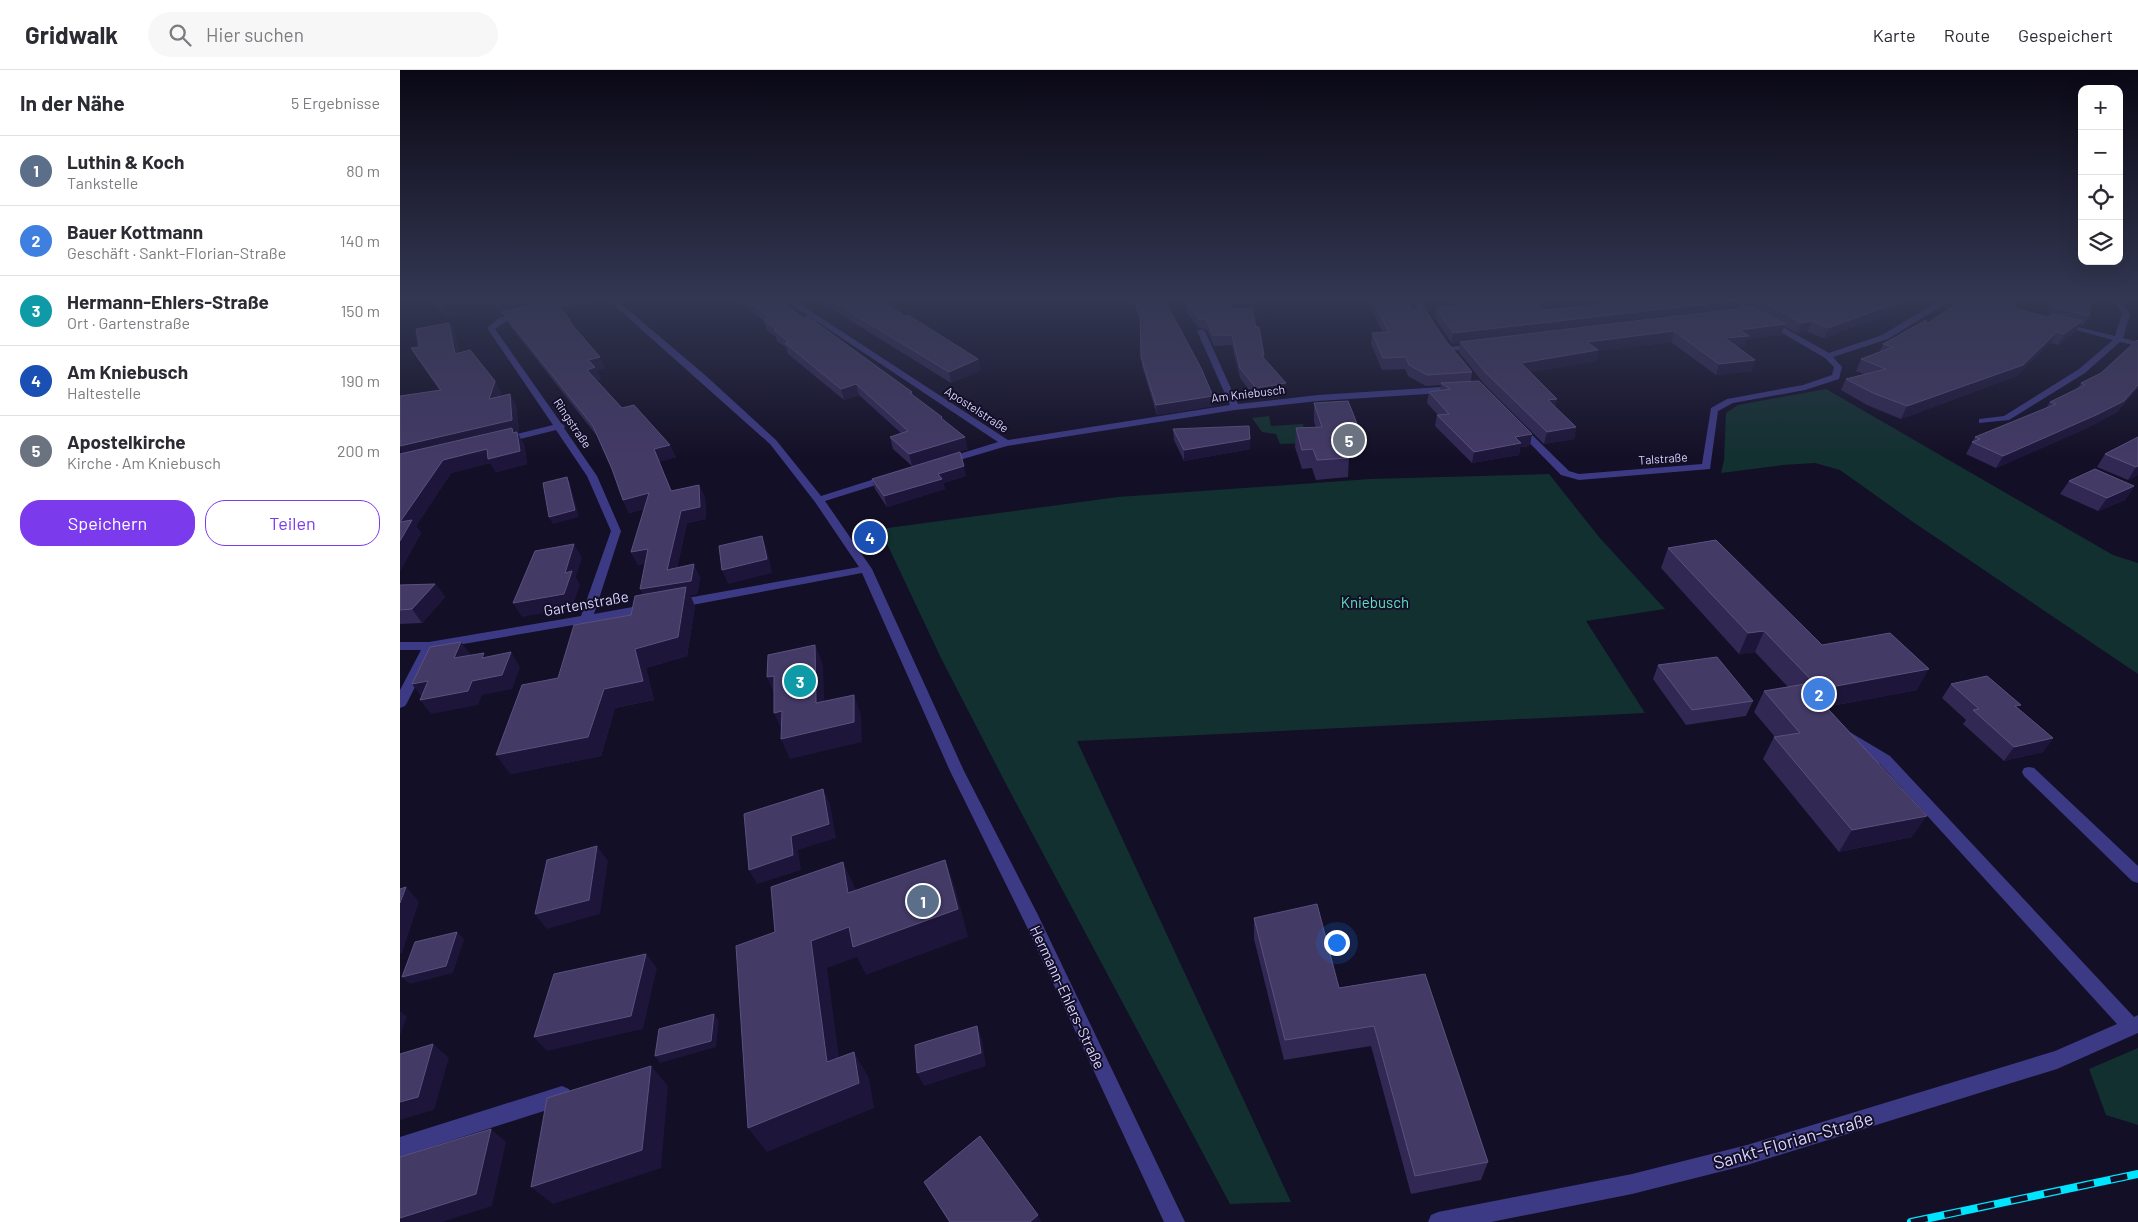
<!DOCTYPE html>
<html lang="de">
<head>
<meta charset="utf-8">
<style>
  body { margin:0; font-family:Barlow,sans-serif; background:#f7f7f7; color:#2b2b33 }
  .controls { position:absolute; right:15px; top:15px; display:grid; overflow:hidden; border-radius:10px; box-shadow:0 5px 20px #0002 }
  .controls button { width:45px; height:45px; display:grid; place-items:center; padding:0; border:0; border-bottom:1px solid #e1e1e2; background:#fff; color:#2b2b33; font:25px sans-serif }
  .you { position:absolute; left:936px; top:872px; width:18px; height:18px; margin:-12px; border:4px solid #fff; border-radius:50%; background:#1a73e8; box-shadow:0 0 0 8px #1a73e833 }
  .badge { display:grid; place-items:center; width:32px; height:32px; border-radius:50%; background:#7c3aed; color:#fff; font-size:16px; font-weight:700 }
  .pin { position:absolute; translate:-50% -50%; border:2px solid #fff; box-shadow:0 1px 5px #0006 }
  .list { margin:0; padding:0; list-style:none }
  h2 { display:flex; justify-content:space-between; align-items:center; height:65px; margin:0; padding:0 20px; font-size:21px }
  h2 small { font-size:16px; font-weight:400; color:#7c7c81 }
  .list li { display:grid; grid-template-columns:32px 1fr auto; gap:15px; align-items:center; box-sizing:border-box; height:70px; padding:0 20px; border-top:1px solid #e1e1e2 }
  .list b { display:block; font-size:19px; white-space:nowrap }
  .list p { margin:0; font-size:16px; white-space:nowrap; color:#7c7c81 }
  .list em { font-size:16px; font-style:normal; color:#7c7c81 }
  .actions { display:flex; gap:10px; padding:15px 20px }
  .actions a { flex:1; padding:11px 0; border:1px solid #7c3aed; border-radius:20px; text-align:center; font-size:18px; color:#7c3aed }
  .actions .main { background:#7c3aed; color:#fff }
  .icon { flex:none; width:28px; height:28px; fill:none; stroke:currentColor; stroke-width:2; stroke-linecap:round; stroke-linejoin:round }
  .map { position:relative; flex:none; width:1738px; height:1152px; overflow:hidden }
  header { display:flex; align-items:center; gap:30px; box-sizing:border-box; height:70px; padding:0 25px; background:#fff; border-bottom:1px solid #e1e1e2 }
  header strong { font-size:24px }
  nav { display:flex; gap:28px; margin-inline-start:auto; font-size:18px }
  .search { width:350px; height:45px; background:#f7f7f7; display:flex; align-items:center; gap:12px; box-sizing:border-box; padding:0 18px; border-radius:28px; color:#7c7c81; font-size:19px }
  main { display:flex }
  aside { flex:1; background:#fff }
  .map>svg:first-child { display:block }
  .green { fill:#12302f }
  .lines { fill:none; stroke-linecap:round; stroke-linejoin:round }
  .minor { fill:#3d3a85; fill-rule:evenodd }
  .rail-casing { stroke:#00e5ff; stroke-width:8 }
  .rail { stroke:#130f26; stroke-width:5.5; stroke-dasharray:17; stroke-linecap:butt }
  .wall { fill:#312854; fill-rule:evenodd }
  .shaded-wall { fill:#1d163a }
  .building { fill:#433a66; stroke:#5a527e }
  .labels { text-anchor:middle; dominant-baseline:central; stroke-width:4; stroke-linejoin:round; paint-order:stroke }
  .far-street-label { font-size:12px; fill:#d9d4ff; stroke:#130f26 }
  .park-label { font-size:15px; fill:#5fe0c0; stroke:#130f26 }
  .street-label { font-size:15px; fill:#d9d4ff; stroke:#130f26 }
  .near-street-label { font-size:18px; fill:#d9d4ff; stroke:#130f26 }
</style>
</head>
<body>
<header>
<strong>Gridwalk</strong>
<div class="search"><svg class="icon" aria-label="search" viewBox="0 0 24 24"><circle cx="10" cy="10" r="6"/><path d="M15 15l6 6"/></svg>Hier suchen</div>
<nav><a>Karte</a><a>Route</a><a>Gespeichert</a></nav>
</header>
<main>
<aside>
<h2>In der Nähe<small>5 Ergebnisse</small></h2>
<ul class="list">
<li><span class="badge" style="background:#5c6f8a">1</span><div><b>Luthin &amp; Koch</b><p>Tankstelle</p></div><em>80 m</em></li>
<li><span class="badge" style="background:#3f7fe0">2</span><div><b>Bauer Kottmann</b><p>Geschäft · Sankt-Florian-Straße</p></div><em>140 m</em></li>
<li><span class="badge" style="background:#0f9aa8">3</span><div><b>Hermann-Ehlers-Straße</b><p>Ort · Gartenstraße</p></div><em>150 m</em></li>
<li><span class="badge" style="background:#1a4fb4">4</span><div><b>Am Kniebusch</b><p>Haltestelle</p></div><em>190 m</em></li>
<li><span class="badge" style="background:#6b7280">5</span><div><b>Apostelkirche</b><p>Kirche · Am Kniebusch</p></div><em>200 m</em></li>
</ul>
<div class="actions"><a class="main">Speichern</a><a>Teilen</a></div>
</aside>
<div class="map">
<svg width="1738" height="1152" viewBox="0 0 1738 1152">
  <rect width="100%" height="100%" fill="#130f26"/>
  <!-- green -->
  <g class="green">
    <path d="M801 227H858C845 241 818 230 801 236Z"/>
    <path d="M1426 319 1713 485 1738 493V604L1513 452 1440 400 1415 393 1383 395 1321 403 1324 390 1326 343 1338 335Z"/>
    <path d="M869 346 871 356 903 354 907 373 880 374 876 364 862 362 852 348Z"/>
    <path d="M1149 404 1199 467 1265 539 1186 551 1245 643 677 671 891 1132 830 1134 606 714 541 588 480 459 718 427 970 409Z"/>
    <path d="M1738 978V1055L1706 1045 1689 999Z"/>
  </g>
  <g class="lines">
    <!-- minor -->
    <g class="minor">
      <path d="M191 227H204L143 242 139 240Z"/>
      <path d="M205 227H213L305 305 376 370 421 426 484 406H492L493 408 492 410 425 431 472 499 564 701 638 845 785 1152H764L625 853 550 701 462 503 276 538 270 534 276 530 459 497 415 432 370 374Z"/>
      <path d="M380 227H389L608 370 830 335 797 261 801 259 805 261 838 334 918 325 1057 316 1061 319 1057 322 918 331 835 340 607 376 546 394 541 391 543 389 598 372Z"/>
      <path d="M1010 227H1018L1034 252 1033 254H1027Z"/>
      <path d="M1321 227H1330L1429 283 1482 265 1546 227H1561L1584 234 1580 236 1553 229 1488 269 1433 287 1442 297 1439 309 1405 320 1333 333 1318 341 1310 399 1179 410 1161 405 1114 357 1116 355H1122L1169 401 1179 404 1302 394 1311 338 1327 329 1403 315 1432 305 1434 297 1425 288Z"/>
      <path d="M1712 227H1720L1730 244 1723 268 1738 272V276L1720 272 1685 303 1609 350 1579 353V349L1604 346 1679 299 1713 270 1658 255 1662 253 1715 266 1722 244Z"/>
      <path d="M121 243H124V247L105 252 95 259 161 353 165 356 164 358 197 406 221 461 194 544 249 534 255 538 249 542 34 579 7 633 5 636 0 638V620L21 580H0V572H29L181 546 211 461 187 406 156 360 104 373 99 370 101 368 153 355 87 258 99 248Z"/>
      <path d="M1076 274H1079V278L1049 281 1045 279 1049 277Z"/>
      <path d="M1448 661 1490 686 1734 947 1738 945V963L1657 999 1347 1095 1232 1124 1091 1152H1028L1031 1145 1038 1142 1232 1104 1347 1075 1655 981 1717 954 1480 694 1443 670 1441 666 1443 662Z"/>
      <path d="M1629 697 1634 698 1738 796V813L1732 811 1624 706 1622 702 1624 698Z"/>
      <path d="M162 1016 169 1019 172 1026 169 1033 0 1087V1067Z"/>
    </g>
    <defs>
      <path id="rail" d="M1511 1152 1738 1104"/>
    </defs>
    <!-- rail casing -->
    <use href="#rail" class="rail-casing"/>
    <!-- rail -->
    <use href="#rail" class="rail"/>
  </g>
  <!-- wall -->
  <g class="wall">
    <path d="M26 227H150L152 230 170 250 174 257 205 298 197 300 201 309 196 310 222 338 276 387 259 392 272 421 299 415 305 428 306 449 287 453 277 498 300 507 297 524 290 525 295 536 287 586 246 598 254 630 215 638 201 686 110 704 158 608 231 545 243 525 246 493 238 495 231 482 244 439 229 443 223 430 212 399 197 366 108 253 104 245H102L95 237 48 248Z"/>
    <path d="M332 227H375L405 249 512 322 513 326 543 349 568 379 512 396 493 379 490 367 501 363 459 325 444 330 388 284 386 277 377 271 376 267 367 260 364 251 342 234 341 233V234Z"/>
    <path d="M424 227H474L578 289 581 300 551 313 427 236Z"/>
    <path d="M735 227 813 336 757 345 742 296 740 246 737 247Z"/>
    <path d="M966 227H1005L1012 240 1046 271 1072 302 1071 311 1130 376 1120 377 1119 385 1072 393 1035 356 1037 345H1038L1027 333 1029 322 1040 320 1041 315 1026 316 1008 306 1005 299 982 300 971 274 972 263H983Z"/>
    <path d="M1048 227H1130L1144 240 1204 234 1194 227H1482L1495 242 1424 268 1408 262 1397 263 1384 256 1381 265 1347 269 1345 276 1337 277 1352 301 1316 305 1271 272 1198 281 1196 291 1130 302 1157 329 1155 337 1176 357 1174 369 1144 374 1084 314 1059 282 1060 273 1052 274 1035 248 1036 238 1056 236ZM1341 231 1351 237 1339 238Z"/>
    <path d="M1568 227H1614L1611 234 1613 238 1648 247 1652 227H1692L1689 246 1683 256 1680 255 1675 262 1658 275 1651 273 1616 306 1501 349 1467 335 1441 320 1446 309 1464 304 1456 301 1461 289 1479 283 1483 274 1526 254Z"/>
    <path d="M785 232 832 239 856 257 864 285V288L885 323 856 329 840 308 832 275 814 276 807 260 799 258 786 242Z"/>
    <path d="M49 253 55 263 59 283 95 311 101 322 100 326 116 335 119 361 115 362 124 374 127 394 96 402 90 393 51 403 16 456 21 463 0 501V384H2L40 321 17 288 11 278 19 277Z"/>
    <path d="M1738 271V318L1717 342 1689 357 1596 398 1566 384 1575 367 1646 338 1650 332 1678 318 1681 313 1701 303Z"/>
    <path d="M914 333 962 366 961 385 949 386V388L948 407 916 410 912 398 902 399 895 377 896 358 916 357 914 352Z"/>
    <path d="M773 359 850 379 784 391 774 370Z"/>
    <path d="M1738 367V405L1728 410 1697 397 1705 384Z"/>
    <path d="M566 406 543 413 545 419 487 437 475 419 472 409Z"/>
    <path d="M1669 411 1734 416 1725 430 1698 441 1660 424Z"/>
    <path d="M1268 478 1422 575 1517 620 1426 637 1512 767 1439 782 1363 689 1374 667H1375L1354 642 1364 621 1388 617 1355 582 1339 584 1261 498Z"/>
    <path d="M35 514 45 527 22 553 0 554V515Z"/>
    <path d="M1258 595 1353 631 1346 646 1286 655 1253 609Z"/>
    <path d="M1551 614 1618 638 1653 668 1643 682 1604 691 1563 654 1566 650 1542 628Z"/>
    <path d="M854 848 939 918 1025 904 1088 1092 1081 1110 1011 1124 971 976 884 990 854 869Z"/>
    <path d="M524 1112 641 1152H549Z"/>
  </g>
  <!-- shaded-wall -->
  <g class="shaded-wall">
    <path d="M78 227H90L95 237 48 248 41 235Z"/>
    <path d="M123 227H150L153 234 102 242 104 245H102L96 233Z"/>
    <path d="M316 227H326L317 229Z"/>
    <path d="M1342 230 1338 240 1060 272V273L1052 274 1053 263Z"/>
    <path d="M1499 232 1495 242 1424 268 1428 258Z"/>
    <path d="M1412 251 1408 262 1397 263 1401 253Z"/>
    <path d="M1682 251 1675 262 1658 275 1664 264Z"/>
    <path d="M49 253 55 263 61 294 55 284Z"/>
    <path d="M1385 254 1381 265 1347 269 1345 276 1321 279 1325 268 1340 260Z"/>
    <path d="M1274 261 1271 272 1198 281 1196 291 1119 304 1121 293 1187 272Z"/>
    <path d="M1657 262 1651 273 1616 306 1501 349 1507 336Z"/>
    <path d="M200 287 205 298 197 300 201 309 192 311 187 300 188 290Z"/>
    <path d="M578 289 581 300 551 313 549 302Z"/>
    <path d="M1355 290 1352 301 1316 305 1319 294Z"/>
    <path d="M95 311 101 322 96 340 89 329Z"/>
    <path d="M886 313 885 323 856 329V318Z"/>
    <path d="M456 314 459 325 444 330 441 319Z"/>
    <path d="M1738 315V318L1717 342 1689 357 1596 398 1603 386Z"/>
    <path d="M110 324 116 335 119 361 115 362H117L124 374 127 394 96 402 90 393 51 403 16 456 21 463 0 501V452L43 390 4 388 0 381V376Z"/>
    <path d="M813 326V336L757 345 756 335Z"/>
    <path d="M1157 329 1154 341 1148 330Z"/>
    <path d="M1176 357 1174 369 1144 374 1147 362Z"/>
    <path d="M1132 364 1130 376 1120 377 1119 385 1072 393 1074 382 1115 367Z"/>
    <path d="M565 367 568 379 512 396 509 384Z"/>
    <path d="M850 369V379L784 391V380Z"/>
    <path d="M270 375 276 387 259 392 277 434 254 379Z"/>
    <path d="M564 396 566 406 543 413 545 419 487 437 484 426 538 404Z"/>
    <path d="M1738 396V405L1728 410 1736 397Z"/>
    <path d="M167 407 170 413 179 447 153 454 149 447Z"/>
    <path d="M299 415 305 428 306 449 287 453 274 513 267 500 281 441Z"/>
    <path d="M1734 416 1725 430 1698 441 1707 428Z"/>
    <path d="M249 423 255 436 229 443 223 430Z"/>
    <path d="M362 466 367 479 372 503 328 514 322 500Z"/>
    <path d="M174 474 182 488 176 507 180 515 172 538 122 547 113 533 165 503Z"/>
    <path d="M248 479 255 492 238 495 231 482Z"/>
    <path d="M294 494 300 507 297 524 290 525 295 536 287 586 246 598 254 630 215 638 201 686 110 704 96 685 204 619 235 579 247 533 240 519Z"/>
    <path d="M35 514 45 527 22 553 12 539Z"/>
    <path d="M1364 561 1355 582 1339 584 1348 563Z"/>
    <path d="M61 572 72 586 54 588Z"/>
    <path d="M415 575 423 595 425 653 416 633Z"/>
    <path d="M111 582 120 597 112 619 82 625 78 635 31 644 20 630 72 611Z"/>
    <path d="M1529 599 1517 620 1409 640 1420 619Z"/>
    <path d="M374 606 376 627 367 607Z"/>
    <path d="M28 611 23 629 12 614Z"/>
    <path d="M454 625 461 645 462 672 390 689 381 669Z"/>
    <path d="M382 641 383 663 374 643Z"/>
    <path d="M1653 668 1643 682 1604 691 1614 677Z"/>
    <path d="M423 719 430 734 436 768 398 780 401 800 357 814 349 800Z"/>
    <path d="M1527 746 1512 767 1439 782 1452 760Z"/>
    <path d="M197 776 208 791 200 844 147 859 135 844Z"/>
    <path d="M545 790 555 817 568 867 466 905 457 887 427 898 443 1018 427 992 411 871 449 857Z"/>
    <path d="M443 792 456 820 448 823Z"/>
    <path d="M6 817 19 832 2 883H0V833Z"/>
    <path d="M57 862 64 869 53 903 10 914 2 907Z"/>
    <path d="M246 884 257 898 243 959 147 981 134 967Z"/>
    <path d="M0 941 7 947 0 965Z"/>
    <path d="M314 944 319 951 316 977 260 993 255 986Z"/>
    <path d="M577 956 582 969 586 996 524 1016 517 1003Z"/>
    <path d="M33 974 49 988 34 1040 0 1050V1032Z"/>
    <path d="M454 982 469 1008 474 1038 367 1082 348 1058Z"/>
    <path d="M251 996 268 1016 261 1098 153 1134 131 1117Z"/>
    <path d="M91 1059 106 1072 92 1136 42 1152H0V1148Z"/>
    <path d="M638 1145 641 1152H630Z"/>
  </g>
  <!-- building -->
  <g class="building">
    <path d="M32 227H78L41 235Z"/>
    <path d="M91 227H123L96 233Z"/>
    <path d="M342 227H375L405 249 407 246 512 322 510 323 542 347 541 348 565 367 509 384 490 367 508 361 456 314 441 319 385 273 389 272 374 260 376 259 364 250 369 248 366 245Z"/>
    <path d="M425 227H474L507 247 508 245 578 289 549 302Z"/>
    <path d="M735 227H763L801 298 813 326 756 335 741 287 740 238H736Z"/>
    <path d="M971 227H1005L1012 240 1024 239 1046 271 1072 302 1027 305 1009 295 1006 287 983 288 972 263 989 262Z"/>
    <path d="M1059 227H1130L1144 240 1218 233 1210 227H1337L1342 230 1053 263 1036 238 1066 235Z"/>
    <path d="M1355 227H1482L1499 232 1428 258 1412 251 1401 253Z"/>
    <path d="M1568 227H1585L1614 234 1613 238 1651 248 1652 244 1682 251 1664 264 1657 262 1623 295 1507 336 1473 323 1446 309 1486 299 1461 289 1493 277 1483 274 1526 250V254Z"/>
    <path d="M1656 227H1692L1689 246 1654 237Z"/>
    <path d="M154 230 170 250H168L200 287 188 290 195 297 187 300 222 338 234 335 270 375 254 379 271 421 299 415 300 437 281 441 267 500 294 494 291 511 240 519 248 479 231 482 249 423 223 430 212 399 193 356 102 242Z"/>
    <path d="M830 230 832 239 852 238 856 257H859L864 285H861L886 313 856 318 840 298 832 265H813L806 250 798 248 785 232Z"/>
    <path d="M1353 237 1385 254 1340 260 1349 266 1325 268 1355 290 1319 294 1274 261 1187 272 1198 280 1121 293 1157 329 1148 330 1176 357 1147 362 1086 303 1060 272Z"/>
    <path d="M49 253 55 284 70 280 95 311 89 329 110 324 112 350 0 376V326L41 320 11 278 19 277 16 259Z"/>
    <path d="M1737 270 1738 271V315L1724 331 1696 345 1603 386 1572 372 1580 369 1575 367 1656 334 1650 332 1685 315 1681 313 1701 303Z"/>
    <path d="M1079 311 1132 364 1115 367 1121 373 1074 382 1037 345 1049 344 1029 322 1050 319 1041 313Z"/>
    <path d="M948 331 962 366 942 368 949 388 917 390 913 379 902 380 896 358 922 357 914 333Z"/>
    <path d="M849 356 850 369 784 380 773 359Z"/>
    <path d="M112 358 113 363 117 362 120 381 88 389 87 379 43 390 0 452 12 450 0 471V384Z"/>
    <path d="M1738 367V396L1736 397 1705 384Z"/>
    <path d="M560 382 564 396 538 404 542 409 484 426 472 409Z"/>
    <path d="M1695 399 1734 416 1707 428 1669 411Z"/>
    <path d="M167 407 175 440 149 447 143 413Z"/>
    <path d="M362 466 367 489 322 500 319 476Z"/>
    <path d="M1316 470 1422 575 1490 563 1529 599 1420 619 1364 561 1348 563 1268 478Z"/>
    <path d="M174 474 165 503 172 501 164 524 113 533 135 481Z"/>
    <path d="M35 514 12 539 0 540V515Z"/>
    <path d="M286 517 278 567 235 579 243 611 204 619 188 667 96 685 122 615 158 608 174 555 231 545 235 526Z"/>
    <path d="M61 572 54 588 84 583 82 588 111 582 102 605 72 611 68 621 20 630 28 611 12 614 30 577Z"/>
    <path d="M415 575 416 633 454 625V652L381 669 382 641 374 643V606L367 607 368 585Z"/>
    <path d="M1317 587 1353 631 1292 640 1258 595Z"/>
    <path d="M1587 606 1621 635 1615 636 1653 668 1614 677 1573 640 1579 639 1551 614Z"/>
    <path d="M1405 614 1527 746 1452 760 1374 667 1400 663 1364 621Z"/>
    <path d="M423 719 429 754 391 766 393 785 349 800 344 744Z"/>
    <path d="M197 776 189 830 135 844 147 790Z"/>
    <path d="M545 790 558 839 453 877 449 857 411 871 427 992 454 982 459 1013 348 1058 336 876 375 862 371 817 443 792 448 823Z"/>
    <path d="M6 817 0 833V819Z"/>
    <path d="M917 834 939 918 1025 904 1088 1092 1015 1106 974 956 885 970 854 848Z"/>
    <path d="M57 862 46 896 2 907 15 872Z"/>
    <path d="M246 884 231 946 134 967 154 904Z"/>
    <path d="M314 944 311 971 255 986 259 959Z"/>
    <path d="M577 956 581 983 517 1003 515 975Z"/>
    <path d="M33 974 18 1027 0 1032V984Z"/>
    <path d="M251 996 242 1080 131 1117 147 1028Z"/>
    <path d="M91 1059 76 1124 0 1148V1087Z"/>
    <path d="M580 1066 638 1145 630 1152H550L524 1112Z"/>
  </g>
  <!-- sky -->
  <linearGradient id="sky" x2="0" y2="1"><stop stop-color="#0a0815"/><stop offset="0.59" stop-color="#333752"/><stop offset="1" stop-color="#333752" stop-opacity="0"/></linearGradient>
  <rect width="1738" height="388" fill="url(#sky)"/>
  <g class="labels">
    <!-- far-street labels -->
    <g class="far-street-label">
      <text transform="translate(848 323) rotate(-7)">Am Kniebusch</text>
      <text transform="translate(577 339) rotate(33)">Apostelstraße</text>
      <text transform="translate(173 353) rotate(56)">Ringstraße</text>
      <text transform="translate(1263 388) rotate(-4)">Talstraße</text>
    </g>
    <!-- park labels -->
    <g class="park-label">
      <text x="975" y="532">Kniebusch</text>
    </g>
    <!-- street labels -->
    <g class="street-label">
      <text transform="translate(186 533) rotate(-10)">Gartenstraße</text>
      <text transform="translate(668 927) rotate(65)">Hermann-Ehlers-Straße</text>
    </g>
    <!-- near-street labels -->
    <g class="near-street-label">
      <text transform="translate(1393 1070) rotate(-16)">Sankt-Florian-Straße</text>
    </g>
  </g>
</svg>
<div class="controls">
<button>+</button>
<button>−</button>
<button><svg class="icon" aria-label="locate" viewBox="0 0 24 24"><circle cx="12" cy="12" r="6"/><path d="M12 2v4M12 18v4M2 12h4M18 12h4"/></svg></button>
<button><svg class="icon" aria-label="layers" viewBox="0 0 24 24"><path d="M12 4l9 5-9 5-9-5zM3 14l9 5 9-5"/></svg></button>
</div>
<div class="you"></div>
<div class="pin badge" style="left:523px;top:831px;background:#5c6f8a">1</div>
<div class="pin badge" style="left:1419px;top:624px;background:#3f7fe0">2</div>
<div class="pin badge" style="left:400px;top:611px;background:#0f9aa8">3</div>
<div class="pin badge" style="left:470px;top:467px;background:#1a4fb4">4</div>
<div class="pin badge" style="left:949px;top:370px;background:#6b7280">5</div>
</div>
</main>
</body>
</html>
